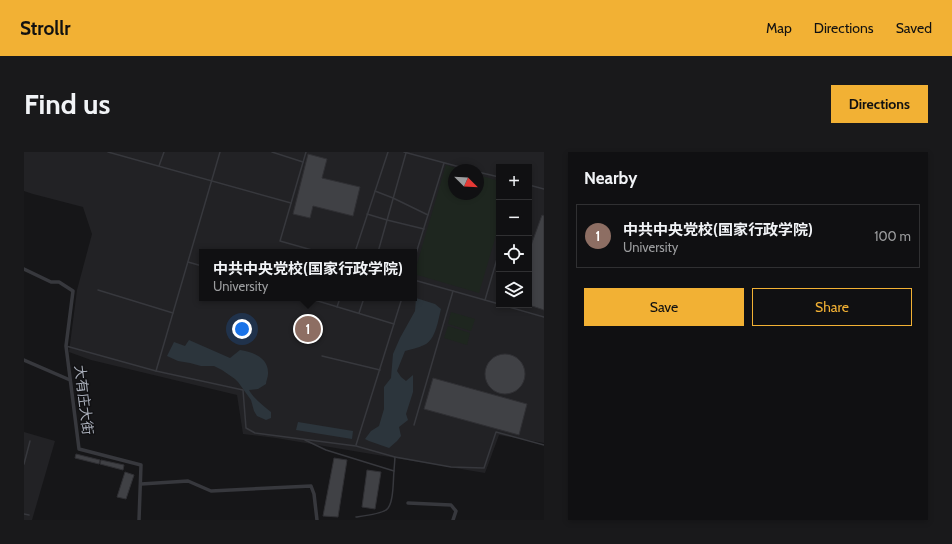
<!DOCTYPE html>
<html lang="en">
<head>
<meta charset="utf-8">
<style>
  body { margin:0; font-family:Cabin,"Noto Sans SC",sans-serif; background:#19191b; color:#f1f3f6 }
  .controls { position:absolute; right:12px; top:12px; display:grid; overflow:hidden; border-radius:0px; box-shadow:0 2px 6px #0003 }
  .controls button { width:36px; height:36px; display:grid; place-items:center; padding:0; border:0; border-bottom:1px solid #303032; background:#101012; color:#f1f3f6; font:20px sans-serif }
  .compass { position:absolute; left:424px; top:12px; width:36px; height:36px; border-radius:50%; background:#101012; box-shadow:0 2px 6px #0003; rotate:114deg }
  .you { position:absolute; left:218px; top:177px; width:14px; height:14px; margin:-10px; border:3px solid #fff; border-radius:50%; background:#1a73e8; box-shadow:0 0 0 6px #1a73e833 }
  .badge { display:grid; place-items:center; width:26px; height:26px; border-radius:50%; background:#f2b134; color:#fff; font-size:13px; font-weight:700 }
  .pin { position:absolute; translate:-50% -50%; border:2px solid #fff; box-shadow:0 1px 4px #0006 }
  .popup { position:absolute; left:175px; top:97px; width:218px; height:52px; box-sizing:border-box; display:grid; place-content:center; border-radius:0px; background:#101012; filter:drop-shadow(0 1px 3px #0005); font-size:13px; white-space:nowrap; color:#9c9d9f }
  .popup b { font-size:15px; color:#f1f3f6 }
  .popup::after { content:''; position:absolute; left:50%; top:100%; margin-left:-8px; border:8px solid transparent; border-top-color:#101012 }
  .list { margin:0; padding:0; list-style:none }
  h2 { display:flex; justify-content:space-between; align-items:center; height:52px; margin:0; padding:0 16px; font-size:17px }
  h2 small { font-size:13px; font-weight:400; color:#9c9d9f }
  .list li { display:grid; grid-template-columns:26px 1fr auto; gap:12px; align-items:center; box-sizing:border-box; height:64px; margin:0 8px 8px; padding:0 8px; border:1px solid #303032; border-radius:0px }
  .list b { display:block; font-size:15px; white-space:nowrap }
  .list p { margin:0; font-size:13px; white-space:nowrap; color:#9c9d9f }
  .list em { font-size:13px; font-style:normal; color:#9c9d9f }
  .actions { display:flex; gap:8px; padding:12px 16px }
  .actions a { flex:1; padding:9px 0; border:1px solid #f2b134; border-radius:0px; text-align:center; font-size:14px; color:#f2b134 }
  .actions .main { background:#f2b134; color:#111 }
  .icon { flex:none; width:22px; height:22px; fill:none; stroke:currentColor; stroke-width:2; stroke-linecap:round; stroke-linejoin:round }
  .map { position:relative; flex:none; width:520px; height:368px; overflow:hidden; border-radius:0px }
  header { display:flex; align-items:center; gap:24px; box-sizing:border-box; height:56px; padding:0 20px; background:#f2b134; color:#111 }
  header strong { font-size:19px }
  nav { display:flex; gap:22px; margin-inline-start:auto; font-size:14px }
  .intro { display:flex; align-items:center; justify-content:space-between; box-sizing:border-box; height:96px; padding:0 24px }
  h1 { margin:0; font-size:28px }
  .button { padding:10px 18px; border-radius:0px; background:#f2b134; color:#111; font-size:14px; font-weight:700 }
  main { display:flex; gap:24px; padding:0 24px }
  aside { flex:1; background:#101012; border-radius:0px; box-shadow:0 2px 6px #0003 }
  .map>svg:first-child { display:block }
  .built { fill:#222225; fill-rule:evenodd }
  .green { fill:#1e261f }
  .water { fill:#2c353c }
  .building { fill:#404145; stroke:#303034 }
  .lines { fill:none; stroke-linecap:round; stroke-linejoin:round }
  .service { stroke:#37383d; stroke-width:1.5 }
  .minor { stroke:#37383d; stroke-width:3.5 }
  .labels { text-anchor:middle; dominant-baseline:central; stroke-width:3; stroke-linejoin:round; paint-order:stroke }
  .street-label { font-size:14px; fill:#a8adb8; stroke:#111113 }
</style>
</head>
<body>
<header>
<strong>Strollr</strong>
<nav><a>Map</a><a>Directions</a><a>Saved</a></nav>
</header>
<div class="intro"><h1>Find us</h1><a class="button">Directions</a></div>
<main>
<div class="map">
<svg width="520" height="368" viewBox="0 0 520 368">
  <rect width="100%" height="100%" fill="#161618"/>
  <!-- built -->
  <g class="built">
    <path d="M0 0H520V291L475 283 461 321 252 286 219 282 213 243 67 208 45 200 53 138 68 82 59 55 9 42 0 39ZM475 15H505V153H475ZM430 18H454V42H430ZM178 100H390V146H178Z"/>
    <path d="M0 280 31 289 8 368H0Z"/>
  </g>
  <!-- green -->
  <g class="green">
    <path d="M422 13 438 18H430V42H454V23L475 29V73L455 141 390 122Z"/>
    <path d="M427 160 451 167 447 179 424 172Z"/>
    <path d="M424 174 446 181 443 193 420 186Z"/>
  </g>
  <!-- water -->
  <g class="water">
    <path d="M392 146 411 152 417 157C414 168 412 188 400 193 394 196 387 197 381 199L373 219 377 225 382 229 389 223V240L382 262 384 268 375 275 377 284 373 289 365 296 345 289 341 287 347 279 355 274 360 257V235L367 226 369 202 376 186 391 159Z"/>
    <path d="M165 188 206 206 216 198C229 200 245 206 244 222 244 225 242 229 242 232L234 237 225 238C230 247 239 253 247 260V266L242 268 233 264 230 259 227 248 214 230 211 227 198 218 190 214H177L166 211 154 209 143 204 150 190 161 194Z"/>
    <path d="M274 270 329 279 328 287 272 278Z"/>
  </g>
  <!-- building -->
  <g class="building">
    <path d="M284 2 303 7 298 26 336 35 329 64 289 54 286 66 269 62Z"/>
    <path d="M518 63 520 64V158L505 153V99Z"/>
    <circle cx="481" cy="222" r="20"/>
    <path d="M409 226 503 252 495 283 400 257Z"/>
    <path d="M52 302 76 308 75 312 51 306Z"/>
    <path d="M310 306 323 308 314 365 299 364Z"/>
    <path d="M77 308 100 313 99 318 76 312Z"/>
    <path d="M343 318 357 320 351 357 338 355Z"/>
    <path d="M101 320 110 323 102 347 93 345Z"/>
  </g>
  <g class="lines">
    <!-- service -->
    <g class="service">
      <path d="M84 0 267 51"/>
      <path d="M248 0 279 10"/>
      <path d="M282 0 256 89 295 100"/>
      <path d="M380 0 447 18"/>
      <path d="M135 14 140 0"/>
      <path d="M454 20 475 25"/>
      <path d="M505 33 520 37"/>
      <path d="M351 39 369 46 404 63"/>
      <path d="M343 62 363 68 400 77"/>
      <path d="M331 100 364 0"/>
      <path d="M354 100 382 1"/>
      <path d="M390 108 420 11"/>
      <path d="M164 110 178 114"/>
      <path d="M390 128 475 152"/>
      <path d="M74 138 149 161"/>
      <path d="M284 146 370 172"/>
      <path d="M461 148 475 100"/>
      <path d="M478 153 520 165"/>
      <path d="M313 155 316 146"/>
      <path d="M335 161 340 146"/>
      <path d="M42 194 132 219 219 238 222 276 231 281 332 294 371 305 427 315 460 316 472 280 520 293"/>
      <path d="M298 204 356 218"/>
      <path d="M132 219 196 0"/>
      <path d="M390 273 429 139"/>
      <path d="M281 288 302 298 370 319 371 305"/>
      <path d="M332 293 378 146"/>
      <path d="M0 312 6 289"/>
      <path d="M0 362 5 363"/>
      <path d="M332 365C339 364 356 362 362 358 370 353 369 328 370 319"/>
    </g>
    <!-- minor -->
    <g class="minor">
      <path d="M0 117 27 130H35L49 139 42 194 55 297 117 313 115 368"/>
      <path d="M0 208 46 228"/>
      <path d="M117 332 164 329 187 339 287 334 290 342 293 368"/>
      <path d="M384 351 427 353 432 359 429 368"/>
    </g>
  </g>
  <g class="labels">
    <!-- street labels -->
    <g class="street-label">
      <text transform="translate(60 248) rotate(83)">大有庄大街</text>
    </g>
  </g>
</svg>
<div class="controls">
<button>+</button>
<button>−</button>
<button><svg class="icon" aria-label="locate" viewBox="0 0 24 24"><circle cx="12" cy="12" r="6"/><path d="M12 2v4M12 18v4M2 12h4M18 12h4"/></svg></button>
<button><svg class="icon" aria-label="layers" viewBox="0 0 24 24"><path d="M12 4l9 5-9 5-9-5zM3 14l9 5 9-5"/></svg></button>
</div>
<svg class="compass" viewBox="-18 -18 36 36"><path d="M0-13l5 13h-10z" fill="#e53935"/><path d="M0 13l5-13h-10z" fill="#9c9d9f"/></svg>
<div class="you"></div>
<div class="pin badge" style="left:284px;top:177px;background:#8d6e63">1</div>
<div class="popup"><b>中共中央党校(国家行政学院)</b>University</div>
</div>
<aside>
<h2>Nearby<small></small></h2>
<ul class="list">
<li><span class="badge" style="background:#8d6e63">1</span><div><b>中共中央党校(国家行政学院)</b><p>University</p></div><em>100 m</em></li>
</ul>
<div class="actions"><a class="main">Save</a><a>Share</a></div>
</aside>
</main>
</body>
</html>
